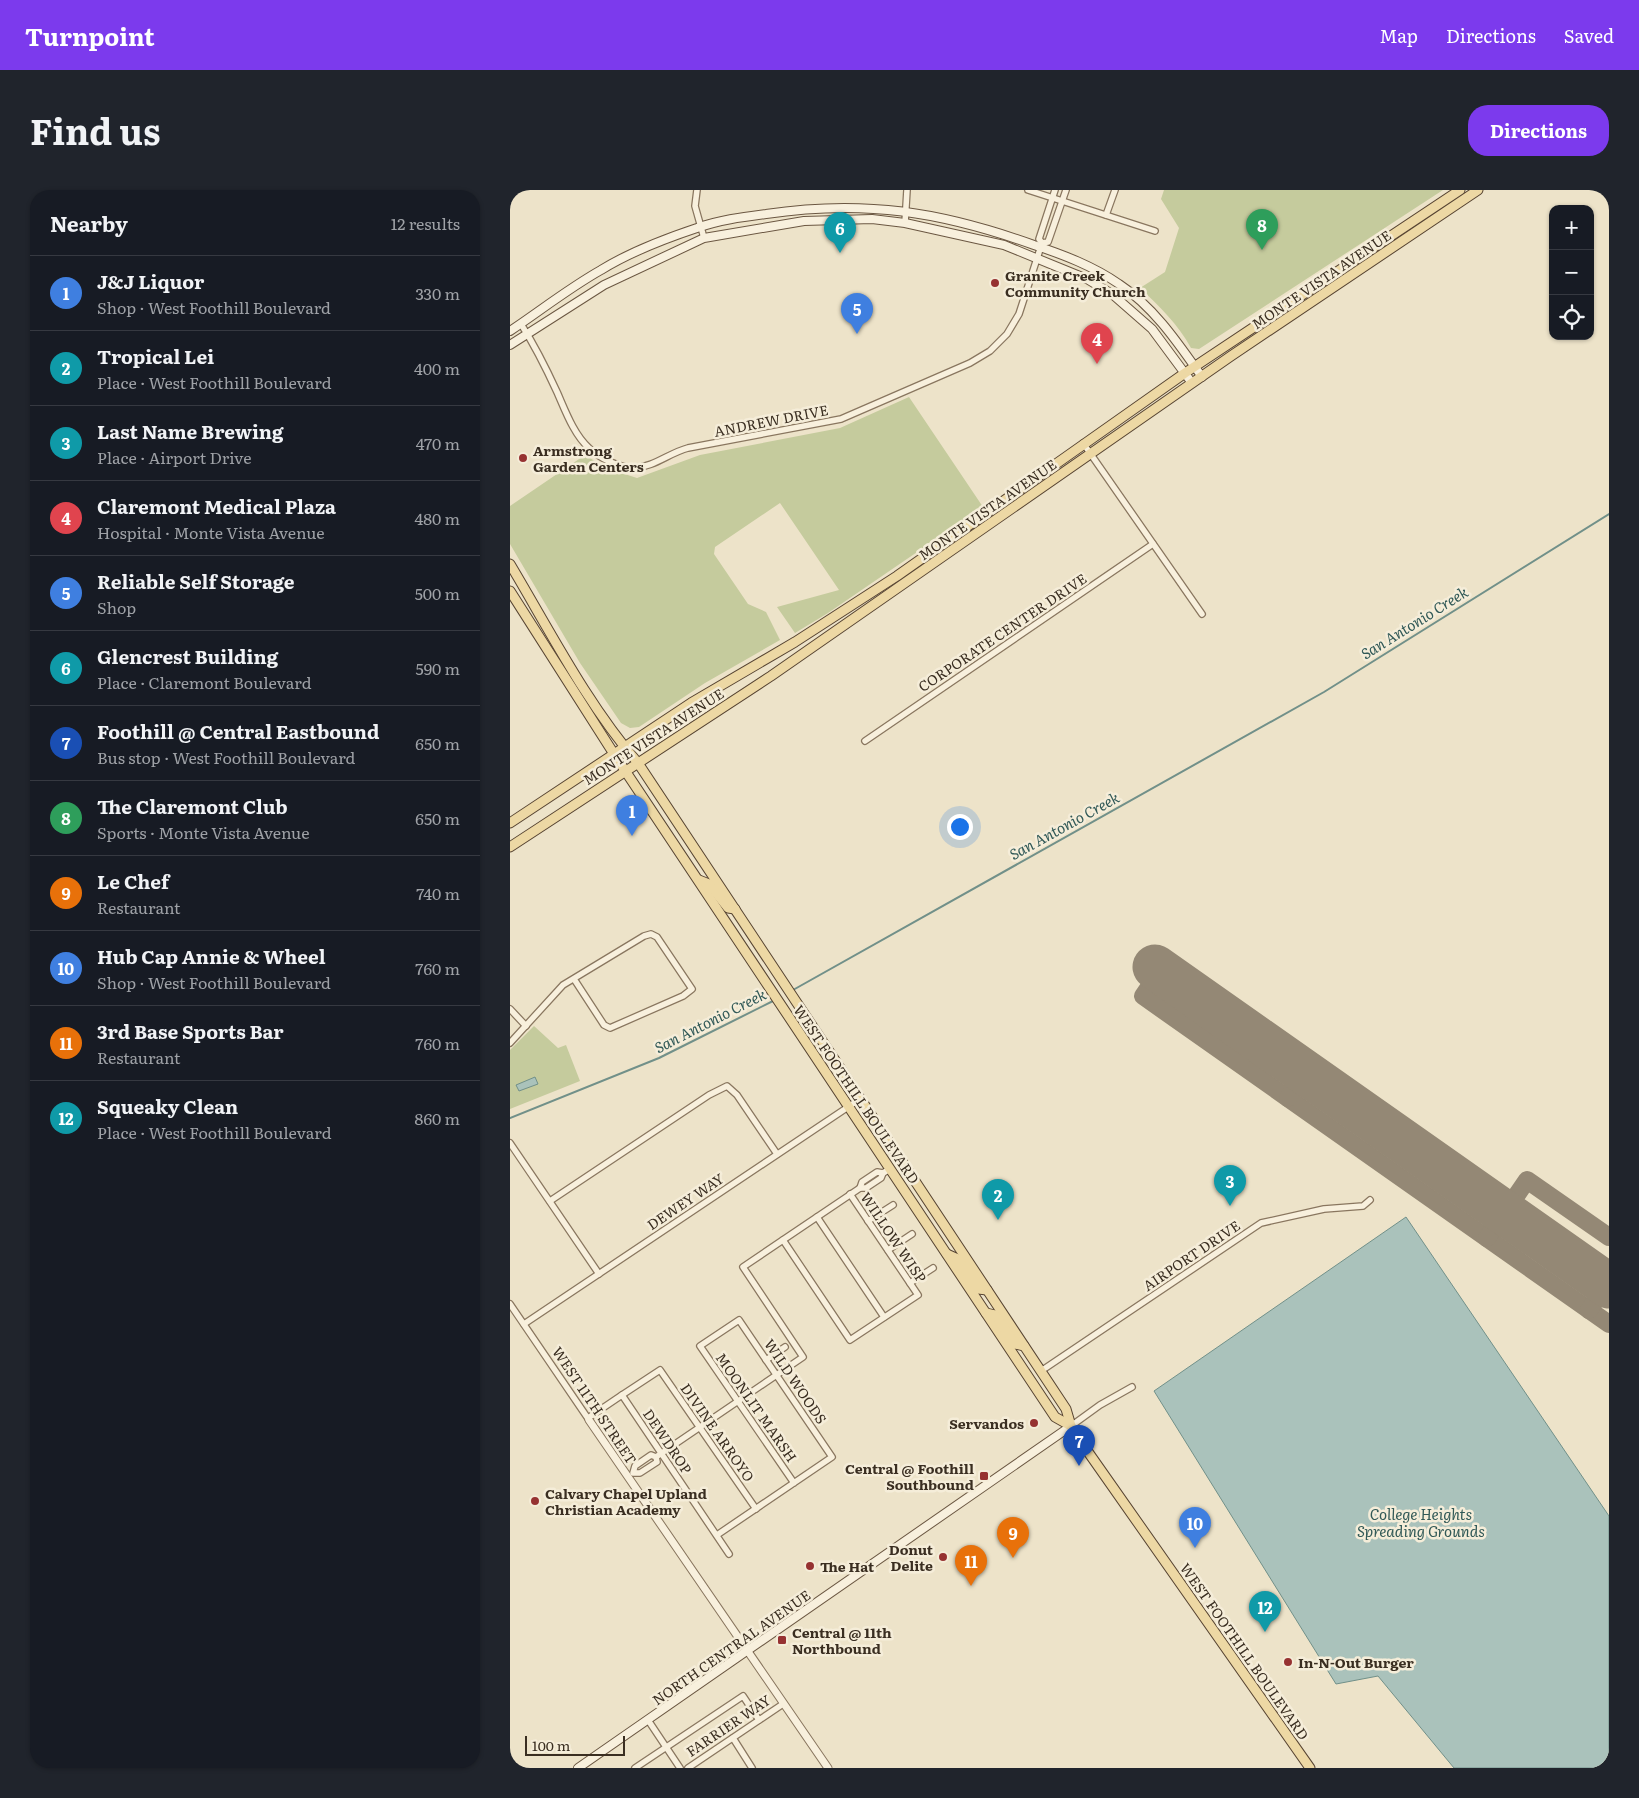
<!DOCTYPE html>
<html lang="en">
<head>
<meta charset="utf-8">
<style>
  body { margin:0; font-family:Literata,serif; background:#20242c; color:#f1f3f6 }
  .controls { position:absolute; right:15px; top:15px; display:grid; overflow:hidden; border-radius:10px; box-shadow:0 1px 4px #0004 }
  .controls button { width:45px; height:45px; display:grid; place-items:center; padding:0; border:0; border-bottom:1px solid #363941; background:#171b24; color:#f1f3f6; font:25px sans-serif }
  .scale { position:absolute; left:15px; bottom:12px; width:100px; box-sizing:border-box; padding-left:5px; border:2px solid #3a2e21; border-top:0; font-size:14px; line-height:18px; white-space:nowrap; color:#3a2e21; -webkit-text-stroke:4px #f5edd9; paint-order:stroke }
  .you { position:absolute; left:449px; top:636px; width:18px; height:18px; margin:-12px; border:4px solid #fff; border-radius:50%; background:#1a73e8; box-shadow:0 0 0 8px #1a73e833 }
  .badge { display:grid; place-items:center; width:32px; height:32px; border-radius:50%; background:#7c3aed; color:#fff; font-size:16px; font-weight:700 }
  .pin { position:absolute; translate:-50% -41px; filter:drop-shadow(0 1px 2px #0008) }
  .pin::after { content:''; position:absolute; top:26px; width:18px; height:15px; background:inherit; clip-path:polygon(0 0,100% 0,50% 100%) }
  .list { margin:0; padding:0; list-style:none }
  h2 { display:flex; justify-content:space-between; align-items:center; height:65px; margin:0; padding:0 20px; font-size:21px }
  h2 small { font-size:16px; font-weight:400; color:#9ea1a6 }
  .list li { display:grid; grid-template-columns:32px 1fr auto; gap:15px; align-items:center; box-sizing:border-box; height:75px; padding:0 20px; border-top:1px solid #363941 }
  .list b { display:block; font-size:19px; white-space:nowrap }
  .list p { margin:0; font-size:16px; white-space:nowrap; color:#9ea1a6 }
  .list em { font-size:16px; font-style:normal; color:#9ea1a6 }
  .icon { flex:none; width:28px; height:28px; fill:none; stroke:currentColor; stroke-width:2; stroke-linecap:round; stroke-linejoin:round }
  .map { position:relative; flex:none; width:1099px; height:1578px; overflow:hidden; border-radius:20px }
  header { display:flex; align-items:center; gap:30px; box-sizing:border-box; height:70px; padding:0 25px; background:#7c3aed; color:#fff }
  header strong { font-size:24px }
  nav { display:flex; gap:28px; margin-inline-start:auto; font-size:18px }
  .intro { display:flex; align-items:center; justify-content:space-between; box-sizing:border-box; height:120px; padding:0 30px }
  h1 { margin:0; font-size:35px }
  .button { padding:12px 22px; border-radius:20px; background:#7c3aed; color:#fff; font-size:18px; font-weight:700 }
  main { display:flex; gap:30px; padding:0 30px }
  aside { flex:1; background:#171b24; border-radius:20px; box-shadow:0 1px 4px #0004 }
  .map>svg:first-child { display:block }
  .green { fill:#c5cb9d }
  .water { fill:#aac2bb; stroke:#719089 }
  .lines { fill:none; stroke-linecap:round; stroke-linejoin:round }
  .stream { stroke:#719089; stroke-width:2 }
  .taxiway { stroke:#948875; stroke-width:18 }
  .runway { stroke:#948875; stroke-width:45 }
  .minor-casing { stroke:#89765f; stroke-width:8 }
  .tertiary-casing { stroke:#89765f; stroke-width:9 }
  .secondary-casing { stroke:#6b5742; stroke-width:10 }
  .primary-casing { stroke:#574432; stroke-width:11 }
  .minor { stroke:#f8f0dd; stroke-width:5.5 }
  .tertiary { stroke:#f8f0dd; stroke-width:7 }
  .secondary { stroke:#f8f0dd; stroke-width:8 }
  .primary { stroke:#edd8a4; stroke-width:9 }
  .poi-dot { fill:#963231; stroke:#f5edd9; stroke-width:2 }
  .labels { text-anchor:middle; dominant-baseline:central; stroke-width:5; stroke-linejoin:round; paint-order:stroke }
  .poi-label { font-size:14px; font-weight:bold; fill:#3a2e21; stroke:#f5edd9; text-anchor:start }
  .street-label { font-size:14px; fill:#3a2e21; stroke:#f5edd9 }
  .water-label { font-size:15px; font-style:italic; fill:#315957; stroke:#f5edd9 }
</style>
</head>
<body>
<header>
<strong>Turnpoint</strong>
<nav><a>Map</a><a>Directions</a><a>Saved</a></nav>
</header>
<div class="intro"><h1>Find us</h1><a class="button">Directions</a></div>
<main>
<aside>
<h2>Nearby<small>12 results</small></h2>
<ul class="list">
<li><span class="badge" style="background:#3f7fe0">1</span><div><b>J&amp;J Liquor</b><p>Shop · West Foothill Boulevard</p></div><em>330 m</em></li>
<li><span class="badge" style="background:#0f9aa8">2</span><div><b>Tropical Lei</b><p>Place · West Foothill Boulevard</p></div><em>400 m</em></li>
<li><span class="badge" style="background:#0f9aa8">3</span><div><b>Last Name Brewing</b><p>Place · Airport Drive</p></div><em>470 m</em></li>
<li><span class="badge" style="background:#e0444e">4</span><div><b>Claremont Medical Plaza</b><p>Hospital · Monte Vista Avenue</p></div><em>480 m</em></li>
<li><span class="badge" style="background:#3f7fe0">5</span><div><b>Reliable Self Storage</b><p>Shop</p></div><em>500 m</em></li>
<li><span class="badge" style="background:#0f9aa8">6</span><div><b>Glencrest Building</b><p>Place · Claremont Boulevard</p></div><em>590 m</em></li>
<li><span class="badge" style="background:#1a4fb4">7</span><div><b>Foothill @ Central Eastbound</b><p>Bus stop · West Foothill Boulevard</p></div><em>650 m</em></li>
<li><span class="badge" style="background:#2e9e5b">8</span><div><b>The Claremont Club</b><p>Sports · Monte Vista Avenue</p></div><em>650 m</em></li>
<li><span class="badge" style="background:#e8710a">9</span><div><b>Le Chef</b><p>Restaurant</p></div><em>740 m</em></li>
<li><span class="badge" style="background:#3f7fe0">10</span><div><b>Hub Cap Annie &amp; Wheel</b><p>Shop · West Foothill Boulevard</p></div><em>760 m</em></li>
<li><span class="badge" style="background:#e8710a">11</span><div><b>3rd Base Sports Bar</b><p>Restaurant</p></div><em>760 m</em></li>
<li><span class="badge" style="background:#0f9aa8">12</span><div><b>Squeaky Clean</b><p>Place · West Foothill Boulevard</p></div><em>860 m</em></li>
</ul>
</aside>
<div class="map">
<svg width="1099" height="1578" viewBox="0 0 1099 1578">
  <rect width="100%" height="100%" fill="#ede3c9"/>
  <!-- green -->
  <g class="green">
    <path d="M654 0H933L689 159 681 158C668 134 650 117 630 98L655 82 669 38 651 9Z"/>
    <path d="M399 207 473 317 318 423 285 443 267 417 329 400 270 313 205 357 204 364 238 414 256 422 270 450 195 493 129 537 120 538 111 533 70 473 0 354V316L75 265 96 278 127 288 190 265 330 238Z"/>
    <path d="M24 836 48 858 56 855 70 891 0 919V860Z"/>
  </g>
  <!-- water -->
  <g class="water">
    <path d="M25 887 28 894 9 901 6 895Z"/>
    <path d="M896 1027 1099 1326V1574L1093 1578H944L868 1486 826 1494 644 1201Z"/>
  </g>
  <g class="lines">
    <!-- stream -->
    <g class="stream">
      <path d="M283 800 814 502 1099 324"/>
      <path d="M0 928 149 868 263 811"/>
    </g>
    <!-- taxiway -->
    <g class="taxiway">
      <path d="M650 781 633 806 1099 1134"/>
      <path d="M778 908 795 883"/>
      <path d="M977 1048 1017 990 1099 1047"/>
      <path d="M1079 1120 1099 1091"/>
    </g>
    <!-- runway -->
    <path class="runway" d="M645 777 1099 1096"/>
    <defs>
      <g id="minor">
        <path d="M187 0 185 16 194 48"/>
        <path d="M518 0 645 41"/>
        <path d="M596 25 605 0"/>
        <path d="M395 33 397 0"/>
        <path d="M532 53 538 52 556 0"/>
        <path d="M532 53 529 49 545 0"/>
        <path d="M11 134C25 156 36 178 47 202 55 220 64 245 79 258 89 268 110 278 124 278 144 277 159 263 178 258L331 229 460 173 480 161 497 144 509 124 532 53"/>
        <path d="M573 253 692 424"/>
        <path d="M355 551 643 354"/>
        <path d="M0 819 16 836"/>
        <path d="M0 853 53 795 134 746 141 744 147 747 182 799 173 806 100 838 94 835 64 789"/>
        <path d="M0 953 89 1084"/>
        <path d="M350 998 352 992 367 982 373 983"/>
        <path d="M40 1011 199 905 217 896 227 905 267 964"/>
        <path d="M307 1027 374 1127"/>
        <path d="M358 1031 383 1015"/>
        <path d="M273 1050 340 1150 408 1105 340 1004"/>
        <path d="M378 1060 402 1044"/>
        <path d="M400 1093 423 1078"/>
        <path d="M0 1114 79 1230"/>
        <path d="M14 1134 350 909"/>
        <path d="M256 1170 275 1157"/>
        <path d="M531 1181 751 1033 814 1019 853 1016 860 1010"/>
        <path d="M112 1205 150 1180 246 1319"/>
        <path d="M78 1228 112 1205 219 1364"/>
        <path d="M561 1236 590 1215 622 1197"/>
        <path d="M146 1267 147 1272 130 1283H123L125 1276 141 1265 146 1267 293 1167 233 1077 350 998H356L371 988 373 983 380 979"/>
        <path d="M207 1345 322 1267 229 1130 190 1156 284 1293"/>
        <path d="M138 1530 170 1578"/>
        <path d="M223 1548 242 1578"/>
        <path d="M125 1578 233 1506 249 1530"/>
        <path d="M178 1578 273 1514"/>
      </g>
      <path id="tertiary" d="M79 1230 318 1578"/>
      <g id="secondary">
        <path d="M0 141C30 121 59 98 91 80 120 62 154 49 187 38 209 30 233 27 256 24 354 9 432 22 524 55 554 65 583 76 609 94 644 117 668 153 692 187"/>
        <path d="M0 155 94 95 194 48 294 31 362 29 395 33 494 55 577 89 602 104 642 139 682 193"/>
        <path d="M68 1578 561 1236"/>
      </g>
      <g id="primary">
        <path d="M0 374C40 441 77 514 128 573L556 1219 561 1236 576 1259 800 1578"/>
        <path d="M0 401 104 564 545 1227 561 1236"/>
        <path d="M0 633 181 513 285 452 387 386 675 183 950 0"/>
        <path d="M0 657 261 486 721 166 968 0"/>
        <path d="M189 690 199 694 218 718 225 719"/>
        <path d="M437 1064 448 1069 468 1099 477 1100"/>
        <path d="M476 1123 485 1125 505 1154 514 1156"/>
      </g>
    </defs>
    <!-- minor casing -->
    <use href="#minor" class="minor-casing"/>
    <!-- tertiary casing -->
    <use href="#tertiary" class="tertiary-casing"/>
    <!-- secondary casing -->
    <use href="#secondary" class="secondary-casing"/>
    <!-- primary casing -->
    <use href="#primary" class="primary-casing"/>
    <!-- minor -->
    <use href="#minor" class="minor"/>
    <!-- tertiary -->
    <use href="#tertiary" class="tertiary"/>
    <!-- secondary -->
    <use href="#secondary" class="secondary"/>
    <!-- primary -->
    <use href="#primary" class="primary"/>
  </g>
  <!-- markers -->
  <g class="poi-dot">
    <circle cx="485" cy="93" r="5"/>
    <circle cx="13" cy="268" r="5"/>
    <circle cx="524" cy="1233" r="5"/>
    <rect x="469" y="1281" width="10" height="10" rx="2.5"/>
    <circle cx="25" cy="1311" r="5"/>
    <circle cx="433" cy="1367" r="5"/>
    <circle cx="300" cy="1376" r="5"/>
    <rect x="267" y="1445" width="10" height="10" rx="2.5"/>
    <circle cx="778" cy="1472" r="5"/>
  </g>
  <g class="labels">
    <!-- poi labels -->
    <g class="poi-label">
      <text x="495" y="85">Granite Creek<tspan x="495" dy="16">Community Church</tspan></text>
      <text x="23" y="260">Armstrong<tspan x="23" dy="16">Garden Centers</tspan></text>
      <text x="514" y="1233" text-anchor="end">Servandos</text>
      <text x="464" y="1278" text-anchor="end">Central @ Foothill<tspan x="464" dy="16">Southbound</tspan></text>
      <text x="35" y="1303">Calvary Chapel Upland<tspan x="35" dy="16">Christian Academy</tspan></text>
      <text x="423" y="1359" text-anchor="end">Donut<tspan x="423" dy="16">Delite</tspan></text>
      <text x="310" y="1376">The Hat</text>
      <text x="282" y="1442">Central @ 11th<tspan x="282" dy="16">Northbound</tspan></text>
      <text x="788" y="1472">In-N-Out Burger</text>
    </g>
    <!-- street labels -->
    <g class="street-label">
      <text transform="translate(811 89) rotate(-34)">MONTE VISTA AVENUE</text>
      <text transform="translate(261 230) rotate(-11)">ANDREW DRIVE</text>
      <text transform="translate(477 319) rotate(-35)">MONTE VISTA AVENUE</text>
      <text transform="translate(492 442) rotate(-34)">CORPORATE CENTER DRIVE</text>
      <text transform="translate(143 546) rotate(-33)">MONTE VISTA AVENUE</text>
      <text transform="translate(347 904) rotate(56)">WEST FOOTHILL BOULEVARD</text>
      <text transform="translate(175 1011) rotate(-34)">DEWEY WAY</text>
      <text transform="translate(384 1047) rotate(56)">WILLOW WISP</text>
      <text transform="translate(681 1065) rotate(-34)">AIRPORT DRIVE</text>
      <text transform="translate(286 1191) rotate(56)">WILD WOODS</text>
      <text transform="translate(85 1215) rotate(56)">WEST 11TH STREET</text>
      <text transform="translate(247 1217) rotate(55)">MOONLIT MARSH</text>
      <text transform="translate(208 1242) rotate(55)">DIVINE ARROYO</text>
      <text transform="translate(158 1251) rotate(56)">DEWDROP</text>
      <text transform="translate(221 1457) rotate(-35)">NORTH CENTRAL AVENUE</text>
      <text transform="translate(735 1461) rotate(55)">WEST FOOTHILL BOULEVARD</text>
      <text transform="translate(218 1535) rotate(-34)">FARRIER WAY</text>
    </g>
    <!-- water labels -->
    <g class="water-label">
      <text transform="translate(904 432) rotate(-32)">San Antonio Creek</text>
      <text transform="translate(554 635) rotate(-29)">San Antonio Creek</text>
      <text transform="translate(200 830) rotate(-27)">San Antonio Creek</text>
      <text x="911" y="1323">College Heights<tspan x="911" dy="17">Spreading Grounds</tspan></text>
    </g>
  </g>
</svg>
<div class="controls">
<button>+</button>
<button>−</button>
<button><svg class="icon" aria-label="locate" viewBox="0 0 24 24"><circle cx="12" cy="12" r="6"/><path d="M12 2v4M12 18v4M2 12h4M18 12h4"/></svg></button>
</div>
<div class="scale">100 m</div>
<div class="you"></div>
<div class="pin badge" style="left:122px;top:646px;background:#3f7fe0">1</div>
<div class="pin badge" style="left:488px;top:1030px;background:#0f9aa8">2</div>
<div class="pin badge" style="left:720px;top:1016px;background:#0f9aa8">3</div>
<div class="pin badge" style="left:587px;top:174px;background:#e0444e">4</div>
<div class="pin badge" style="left:347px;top:144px;background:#3f7fe0">5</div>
<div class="pin badge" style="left:330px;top:63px;background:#0f9aa8">6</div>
<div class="pin badge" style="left:569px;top:1276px;background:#1a4fb4">7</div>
<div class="pin badge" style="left:752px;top:60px;background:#2e9e5b">8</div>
<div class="pin badge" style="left:503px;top:1368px;background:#e8710a">9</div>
<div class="pin badge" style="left:685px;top:1358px;background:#3f7fe0">10</div>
<div class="pin badge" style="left:461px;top:1396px;background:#e8710a">11</div>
<div class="pin badge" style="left:755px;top:1442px;background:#0f9aa8">12</div>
</div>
</main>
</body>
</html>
